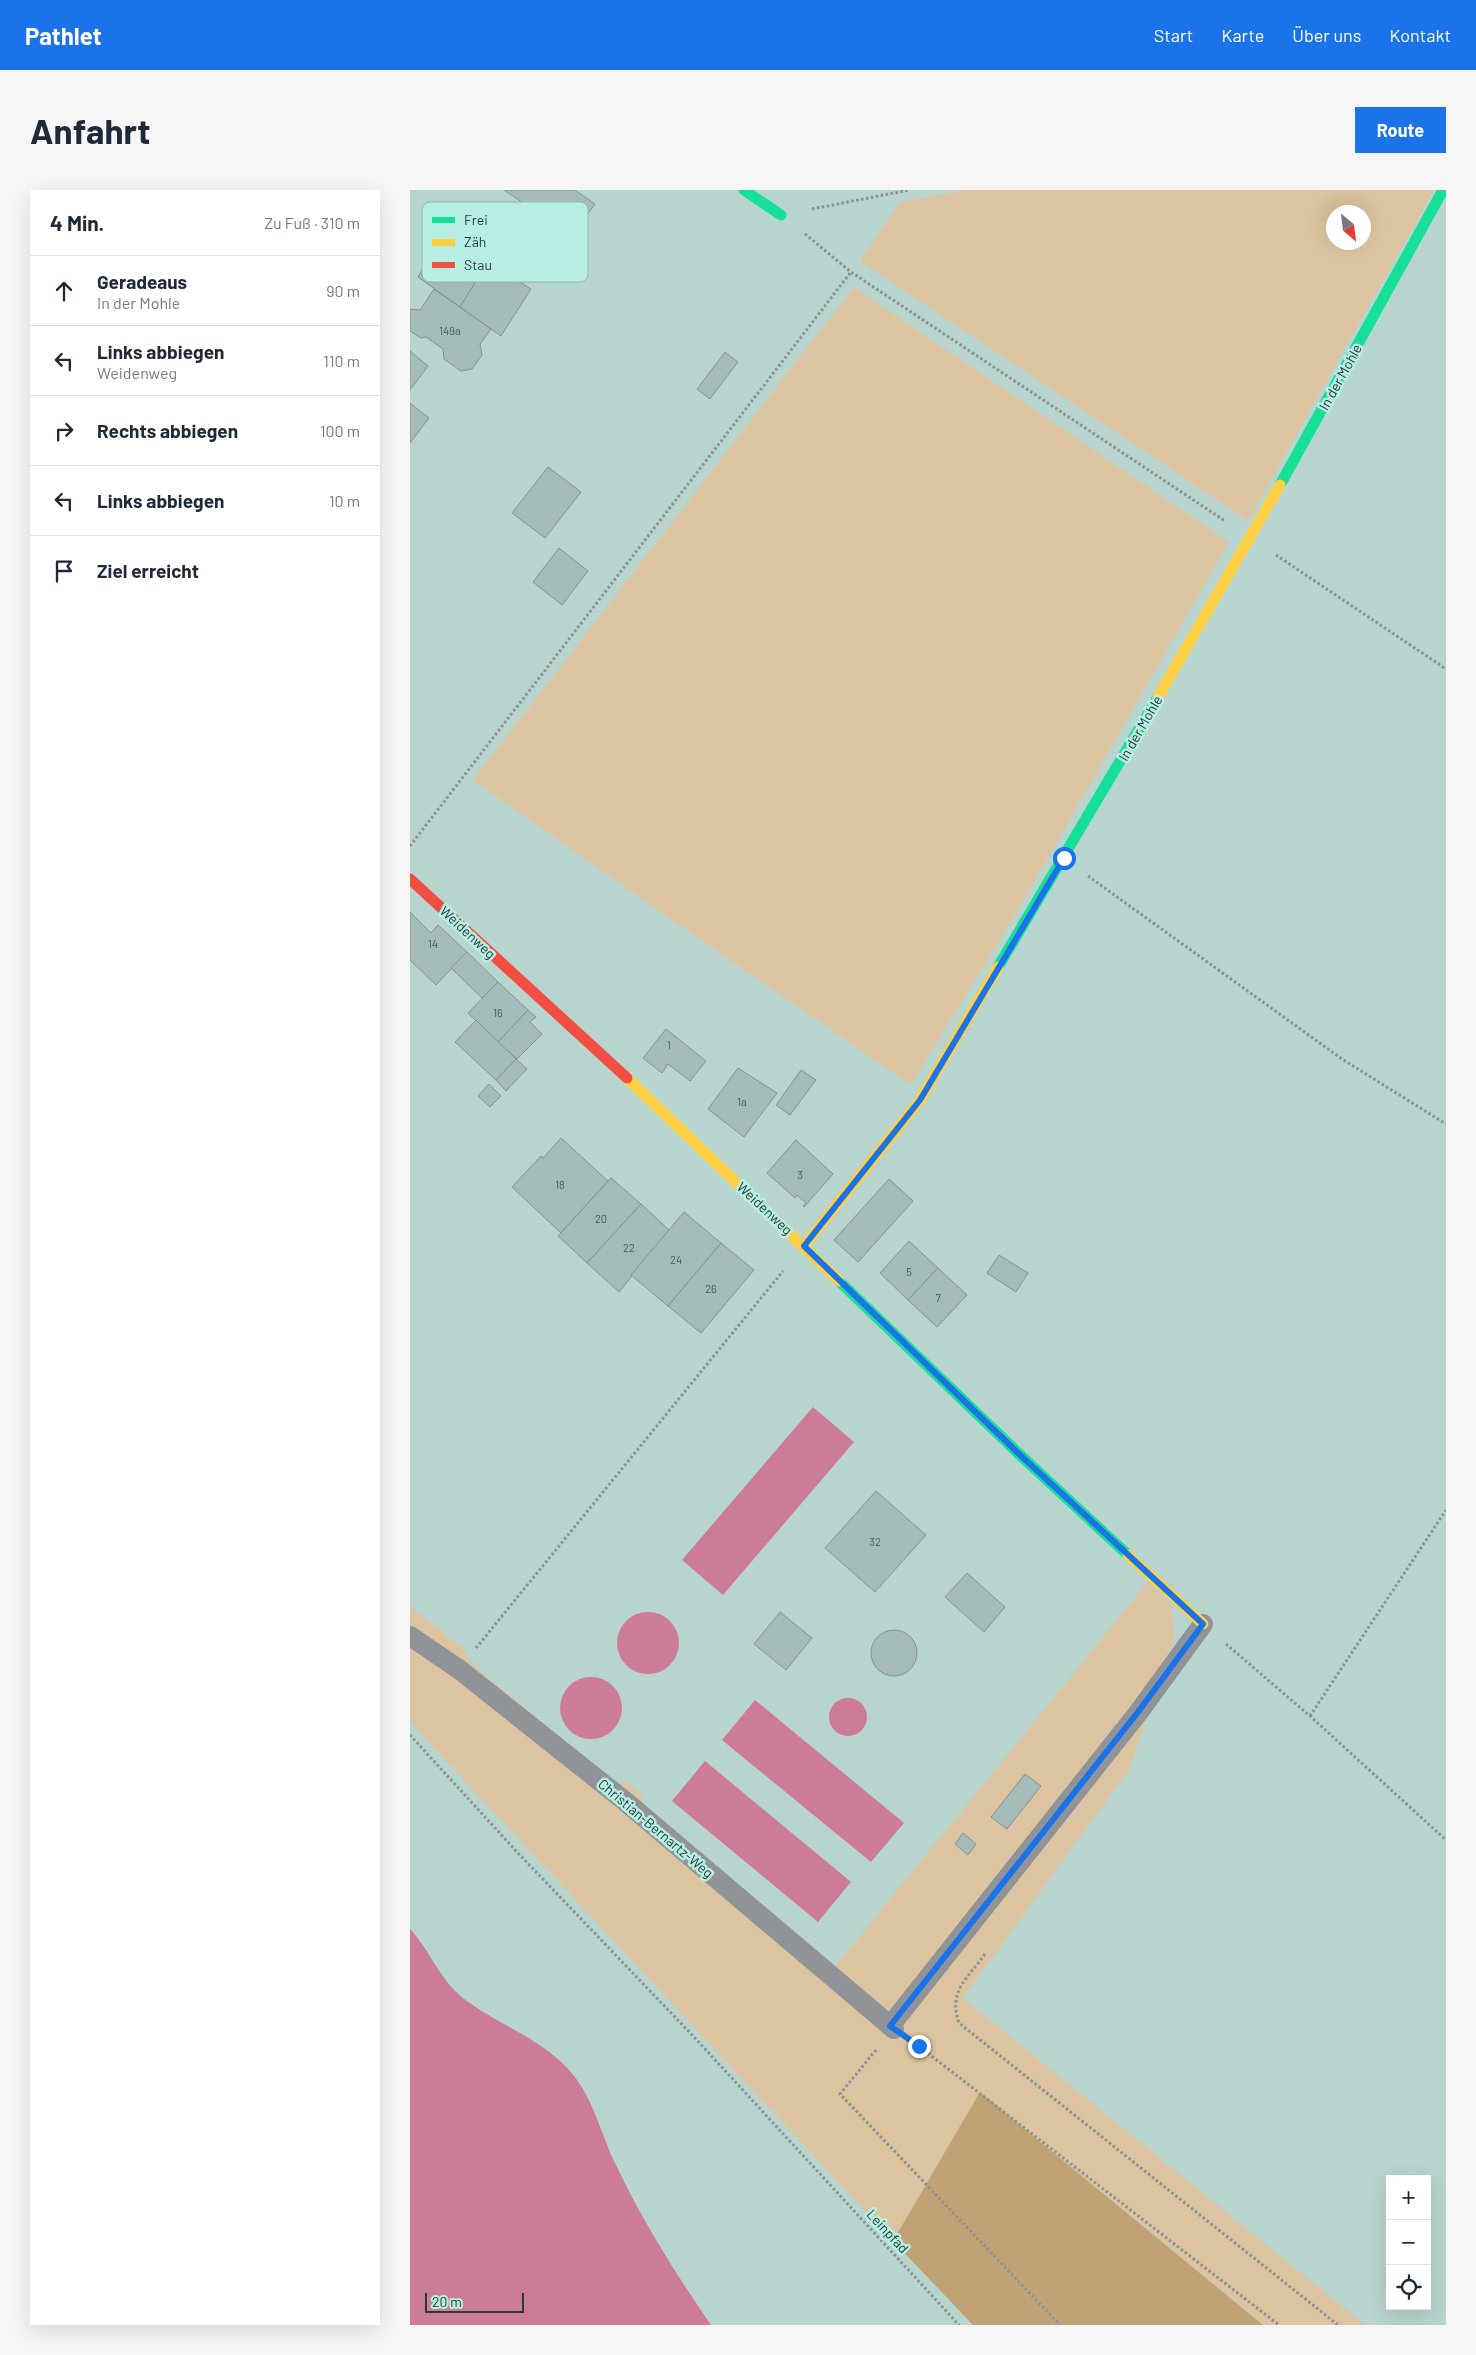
<!DOCTYPE html>
<html lang="de">
<head>
<meta charset="utf-8">
<style>
  body { margin:0; font-family:Barlow,sans-serif; background:#f6f6f7; color:#1f2937 }
  .controls { position:absolute; right:15px; bottom:15px; display:grid; overflow:hidden; border-radius:0px; box-shadow:0 5px 20px #0002 }
  .controls button { width:45px; height:45px; display:grid; place-items:center; padding:0; border:0; border-bottom:1px solid #e0e1e3; background:#fff; color:#1f2937; font:25px sans-serif }
  .compass { position:absolute; left:916px; top:15px; width:45px; height:45px; border-radius:50%; background:#fff; box-shadow:0 5px 20px #0002; rotate:152deg }
  .scale { position:absolute; left:15px; bottom:12px; width:99px; box-sizing:border-box; padding-left:5px; border:2px solid #263c38; border-top:0; font-size:14px; line-height:18px; white-space:nowrap; color:#263c38; -webkit-text-stroke:4px #b7eee4; paint-order:stroke }
  .stop { position:absolute; width:15px; height:15px; margin:-11px; border:4px solid #1a73e8; border-radius:50%; background:#fff }
  .stop.end { background:#1a73e8; border-color:#fff; box-shadow:0 1px 5px #0008 }
  .list { margin:0; padding:0; list-style:none }
  h2 { display:flex; justify-content:space-between; align-items:center; height:65px; margin:0; padding:0 20px; font-size:21px }
  h2 small { font-size:16px; font-weight:400; color:#747a83 }
  .list li { display:grid; grid-template-columns:32px 1fr auto; gap:15px; align-items:center; box-sizing:border-box; height:70px; padding:0 20px; border-top:1px solid #e0e1e3 }
  .list b { display:block; font-size:19px; white-space:nowrap }
  .list p { margin:0; font-size:16px; white-space:nowrap; color:#747a83 }
  .list em { font-size:16px; font-style:normal; color:#747a83 }
  .icon { flex:none; width:28px; height:28px; fill:none; stroke:currentColor; stroke-width:2; stroke-linecap:round; stroke-linejoin:round }
  .map { position:relative; flex:none; width:1036px; height:2135px; overflow:hidden; border-radius:0px }
  header { display:flex; align-items:center; gap:30px; box-sizing:border-box; height:70px; padding:0 25px; background:#1a73e8; color:#fff }
  header strong { font-size:24px }
  nav { display:flex; gap:28px; margin-inline-start:auto; font-size:18px }
  .intro { display:flex; align-items:center; justify-content:space-between; box-sizing:border-box; height:120px; padding:0 30px }
  h1 { margin:0; font-size:35px }
  .button { padding:12px 22px; border-radius:0px; background:#1a73e8; color:#fff; font-size:18px; font-weight:700 }
  main { display:flex; gap:30px; padding:0 30px }
  aside { flex:1; background:#fff; border-radius:0px; box-shadow:0 5px 20px #0002 }
  .map>svg:first-child { display:block }
  .green { fill:#dcc4a0; fill-rule:evenodd }
  .forest { fill:#c0a275 }
  .water { fill:#cd7c98 }
  .building { fill:#a4bbba; stroke:#809695 }
  .lines { fill:none; stroke-linecap:round; stroke-linejoin:round }
  .path { stroke:#8c9395; stroke-width:3; stroke-dasharray:2.5 2.5; stroke-linecap:butt }
  .lane { stroke:#909397; stroke-width:20 }
  .fast { stroke:#16e098; stroke-width:11 }
  .slow { stroke:#ffcf43; stroke-width:11 }
  .jam { stroke:#f24e42; stroke-width:11 }
  .route { stroke:#1a73e8; stroke-width:6 }
  .labels { text-anchor:middle; dominant-baseline:central; stroke-width:5; stroke-linejoin:round; paint-order:stroke }
  .number-label { font-size:11px; fill:#465c59 }
  .street-label { font-size:14px; fill:#263c38; stroke:#b7eee4 }
  .key { fill:#b7eee4; stroke:#8cb9b0; stroke-width:1 }
  .key-label { font-size:14px; fill:#263c38 }
</style>
</head>
<body>
<header>
<strong>Pathlet</strong>
<nav><a>Start</a><a>Karte</a><a>Über uns</a><a>Kontakt</a></nav>
</header>
<div class="intro"><h1>Anfahrt</h1><a class="button">Route</a></div>
<main>
<aside>
<h2>4 Min.<small>Zu Fuß · 310 m</small></h2>
<ul class="list">
<li><svg class="icon" aria-label="ahead" viewBox="0 0 24 24"><path d="M12 20V5M6 11l6-6 6 6"/></svg><div><b>Geradeaus</b><p>In der Mohle</p></div><em>90 m</em></li>
<li><svg class="icon" aria-label="left" viewBox="0 0 24 24"><path d="M17 20v-9H6M10 6l-5 5 5 5"/></svg><div><b>Links abbiegen</b><p>Weidenweg</p></div><em>110 m</em></li>
<li><svg class="icon" aria-label="right" viewBox="0 0 24 24"><path d="M7 20v-9h11M14 6l5 5-5 5"/></svg><div><b>Rechts abbiegen</b></div><em>100 m</em></li>
<li><svg class="icon" aria-label="left" viewBox="0 0 24 24"><path d="M17 20v-9H6M10 6l-5 5 5 5"/></svg><div><b>Links abbiegen</b></div><em>10 m</em></li>
<li><svg class="icon" aria-label="arrive" viewBox="0 0 24 24"><path d="M6 21V4h12l-3 4 3 4H6"/></svg><div><b>Ziel erreicht</b></div></li>
</ul>
</aside>
<div class="map">
<svg width="1036" height="2135" viewBox="0 0 1036 2135">
  <rect width="100%" height="100%" fill="#b8d4cf"/>
  <!-- green -->
  <g class="green">
    <path d="M556 0H1024L838 331 450 71 490 12ZM924 22H954V52H924Z"/>
    <path d="M444 97 819 352 604 727 501 895 269 735 63 590Z"/>
    <path d="M738 1392 762 1417 764 1449 719 1580 553 1808 955 2135H854L570 1902 483 2051 0 1532V1417L54 1459 62 1474 208 1595 217 1592 233 1607V1617L424 1778Z"/>
  </g>
  <!-- forest -->
  <path class="forest" d="M570 1902 853 2135H563L483 2051Z"/>
  <!-- water -->
  <g class="water">
    <path d="M403 1217 444 1252 313 1405 272 1370Z"/>
    <circle cx="238" cy="1453" r="31"/>
    <circle cx="181" cy="1518" r="31"/>
    <circle cx="438" cy="1527" r="19"/>
    <path d="M345 1510 494 1633 461 1672 312 1550Z"/>
    <path d="M295 1571 441 1692 408 1732 262 1611Z"/>
    <path d="M0 1739C20 1760 29 1789 53 1808 89 1836 135 1849 164 1886 184 1911 192 1947 206 1975 233 2032 266 2084 301 2135H0Z"/>
  </g>
  <!-- building -->
  <g class="building">
    <path d="M94 0H165L185 14 162 46Z"/>
    <path d="M34 44 78 72 50 117 8 87Z"/>
    <path d="M78 72 121 99 91 146 50 117Z"/>
    <path d="M24 99 81 139 70 154 72 165 62 179 51 181 34 169 33 159 16 147 11 148 0 141V119L10 120Z"/>
    <path d="M0 161 18 176 0 200Z"/>
    <path d="M315 162 328 172 300 209 287 199Z"/>
    <path d="M0 213 19 228 0 253Z"/>
    <path d="M138 277 171 302 135 348 102 323Z"/>
    <path d="M149 358 178 381 152 415 123 392Z"/>
    <path d="M0 722 21 743 28 735 57 762 26 795 0 770Z"/>
    <path d="M57 762 88 792 72 808 41 778Z"/>
    <path d="M88 792 118 820 88 852 58 823Z"/>
    <path d="M118 820 126 827 120 832 132 844 107 869 88 852Z"/>
    <path d="M66 830 106 869 86 890 45 852Z"/>
    <path d="M256 839 296 871 280 891 258 874 252 883 233 868Z"/>
    <path d="M106 869 117 879 96 901 86 890Z"/>
    <path d="M328 878 367 903 334 947 298 919Z"/>
    <path d="M391 880 406 890 380 925 366 915Z"/>
    <path d="M79 894 91 906 80 917 68 906Z"/>
    <path d="M151 948 198 991 151 1043 102 997 131 966 133 968Z"/>
    <path d="M386 950 423 984 394 1017 393 1016 396 1013 387 1005 385 1008 357 983Z"/>
    <path d="M201 988 231 1014 177 1073 148 1046Z"/>
    <path d="M479 989 503 1011 448 1072 424 1050Z"/>
    <path d="M231 1014 259 1040 209 1102 177 1073Z"/>
    <path d="M274 1022 311 1053 258 1116 221 1085Z"/>
    <path d="M499 1051 528 1078 498 1110 470 1083Z"/>
    <path d="M311 1053 344 1080 291 1143 258 1116Z"/>
    <path d="M589 1065 618 1083 606 1102 577 1083Z"/>
    <path d="M528 1078 557 1105 527 1137 498 1110Z"/>
    <path d="M466 1301 516 1345 465 1402 415 1358Z"/>
    <path d="M557 1383 595 1417 574 1442 535 1407Z"/>
    <path d="M370 1422 402 1448 376 1480 344 1454Z"/>
    <circle cx="484" cy="1463" r="23"/>
    <path d="M615 1584 631 1596 597 1639 581 1627Z"/>
    <path d="M553 1643 566 1654 558 1665 545 1654Z"/>
  </g>
  <g class="lines">
    <!-- path -->
    <g class="path">
      <path d="M402 19 499 0"/>
      <path d="M395 44 441 82 815 331"/>
      <path d="M866 365 1036 479"/>
      <path d="M0 656 441 82"/>
      <path d="M678 686 932 869 1036 934"/>
      <path d="M816 1454 900 1526 1036 1650"/>
      <path d="M66 1458 373 1081"/>
      <path d="M900 1526 1036 1320"/>
      <path d="M0 1545 107 1662 284 1847 549 2135"/>
      <path d="M575 1764C557 1789 538 1801 549 1833L928 2135"/>
      <path d="M506 1854 869 2135"/>
      <path d="M466 1860 430 1904 650 2135"/>
    </g>
    <!-- lane -->
    <g class="lane">
      <path d="M0 1446 50 1480 216 1612 484 1839"/>
      <path d="M480 1836 728 1523 793 1434"/>
    </g>
    <!-- fast -->
    <g class="fast">
      <path d="M334 0 371 25"/>
      <path d="M870 295 1033 0"/>
      <path d="M588 777 748 507"/>
      <path d="M429 1091 608 1263 718 1365"/>
    </g>
    <!-- slow -->
    <g class="slow">
      <path d="M748 507 870 295"/>
      <path d="M217 888 429 1091"/>
      <path d="M394 1056 510 910 588 777"/>
      <path d="M718 1365 793 1434"/>
    </g>
    <!-- jam -->
    <path class="jam" d="M0 689 217 888"/>
  </g>
  <g class="lines">
    <!-- route -->
    <path class="route" d="M509 1856 480 1836 728 1522 793 1434 608 1263 394 1056 510 910 654 668"/>
  </g>
  <g class="labels">
    <!-- number labels -->
    <g class="number-label">
      <text x="40" y="140">149a</text>
      <text x="23" y="753">14</text>
      <text x="88" y="822">16</text>
      <text x="259" y="854">1</text>
      <text x="332" y="911">1a</text>
      <text x="390" y="984">3</text>
      <text x="150" y="994">18</text>
      <text x="191" y="1028">20</text>
      <text x="219" y="1057">22</text>
      <text x="266" y="1069">24</text>
      <text x="499" y="1081">5</text>
      <text x="301" y="1098">26</text>
      <text x="528" y="1107">7</text>
      <text x="465" y="1351">32</text>
    </g>
    <!-- street labels -->
    <g class="street-label">
      <text transform="translate(930 187) rotate(-61)">In der Mohle</text>
      <text transform="translate(730 538) rotate(-60)">In der Mohle</text>
      <text transform="translate(58 742) rotate(43)">Weidenweg</text>
      <text transform="translate(355 1018) rotate(43)">Weidenweg</text>
      <text transform="translate(246 1638) rotate(40)">Christian-Bernartz-Weg</text>
      <text transform="translate(478 2041) rotate(47)">Leinpfad</text>
    </g>
  </g>
  <!-- legend -->
  <rect x="12" y="12" width="166" height="80" rx="8" class="key"/>
  <rect x="22" y="27" width="23" height="6" fill="#16e098"/>
  <rect x="22" y="49" width="23" height="7" fill="#ffcf43"/>
  <rect x="22" y="72" width="23" height="6" fill="#f24e42"/>
  <g class="key-label">
    <text x="54" y="35">Frei</text>
    <text x="54" y="57">Zäh</text>
    <text x="54" y="80">Stau</text>
  </g>
</svg>
<div class="controls">
<button>+</button>
<button>−</button>
<button><svg class="icon" aria-label="locate" viewBox="0 0 24 24"><circle cx="12" cy="12" r="6"/><path d="M12 2v4M12 18v4M2 12h4M18 12h4"/></svg></button>
</div>
<svg class="compass" viewBox="-18 -18 36 36"><path d="M0-13l5 13h-10z" fill="#e53935"/><path d="M0 13l5-13h-10z" fill="#747a83"/></svg>
<div class="scale">20 m</div>
<div class="stop" style="left:654px;top:668px"></div>
<div class="stop end" style="left:509px;top:1856px"></div>
</div>
</main>
</body>
</html>
